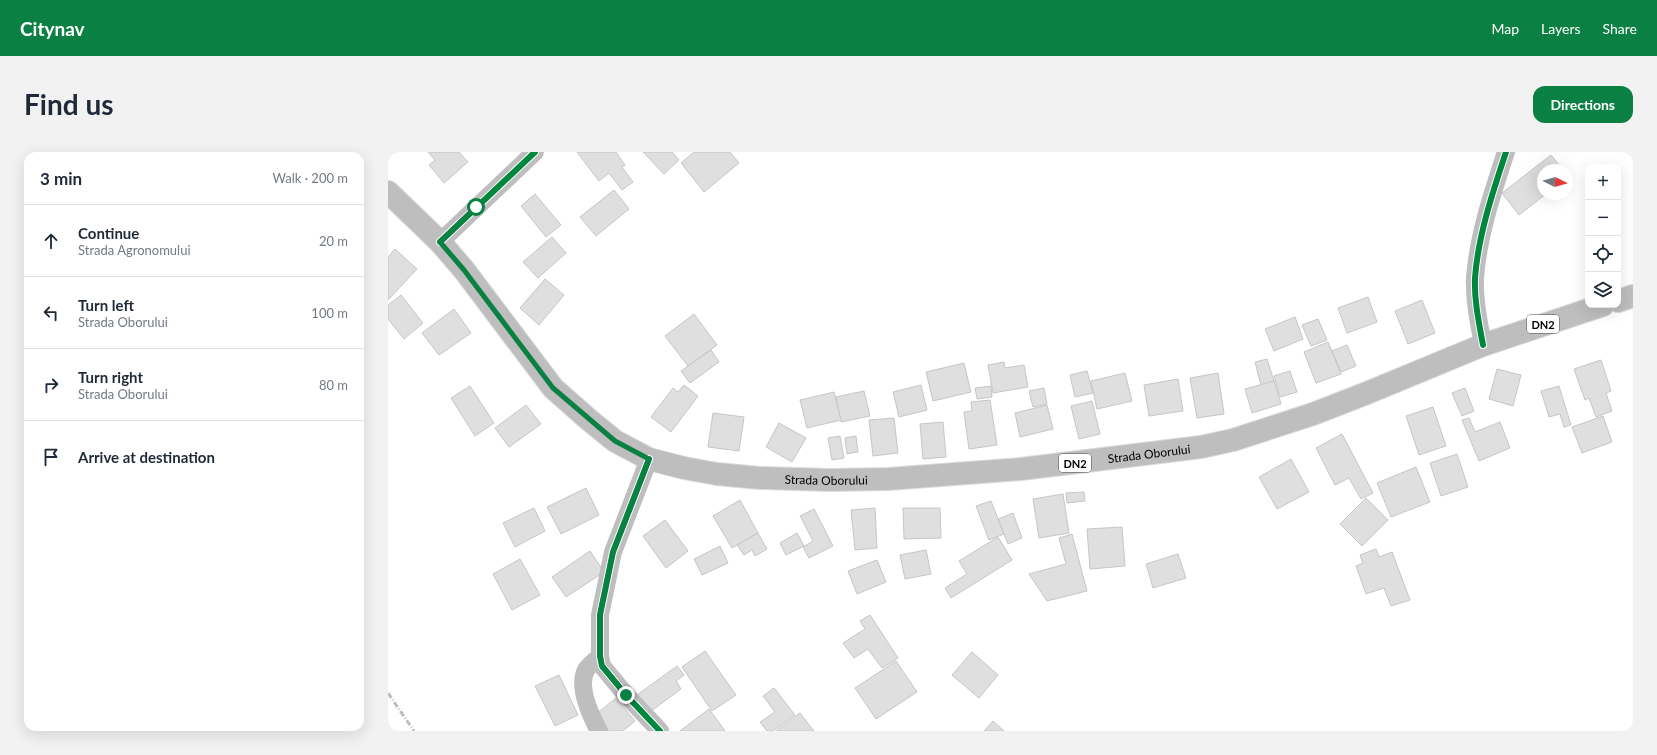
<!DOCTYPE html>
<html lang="en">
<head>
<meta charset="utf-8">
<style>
  body { margin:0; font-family:Lato,sans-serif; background:#f2f2f3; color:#1f2937 }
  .controls { position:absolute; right:12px; top:12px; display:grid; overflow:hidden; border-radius:8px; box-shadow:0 4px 16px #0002 }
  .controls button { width:36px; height:36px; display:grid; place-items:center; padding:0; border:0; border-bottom:1px solid #e0e1e3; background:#fff; color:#1f2937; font:20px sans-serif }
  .compass { position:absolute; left:1149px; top:12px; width:36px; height:36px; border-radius:50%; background:#fff; box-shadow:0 4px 16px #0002; rotate:95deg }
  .stop { position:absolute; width:12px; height:12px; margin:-9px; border:3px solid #0b8043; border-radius:50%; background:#fff }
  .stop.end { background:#0b8043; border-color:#fff; box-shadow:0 1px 4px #0008 }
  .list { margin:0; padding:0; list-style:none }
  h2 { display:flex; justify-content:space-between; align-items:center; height:52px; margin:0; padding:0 16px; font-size:17px }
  h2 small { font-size:13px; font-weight:400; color:#747a83 }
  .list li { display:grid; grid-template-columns:26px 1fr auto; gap:12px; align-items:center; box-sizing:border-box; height:72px; padding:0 16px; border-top:1px solid #e0e1e3 }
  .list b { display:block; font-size:15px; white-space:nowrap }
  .list p { margin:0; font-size:13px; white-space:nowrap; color:#747a83 }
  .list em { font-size:13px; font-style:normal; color:#747a83 }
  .icon { flex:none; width:22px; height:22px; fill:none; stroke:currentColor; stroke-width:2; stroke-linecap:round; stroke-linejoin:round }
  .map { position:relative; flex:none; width:1245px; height:579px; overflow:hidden; border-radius:12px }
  header { display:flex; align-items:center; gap:24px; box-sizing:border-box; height:56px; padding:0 20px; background:#0b8043; color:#fff }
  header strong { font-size:19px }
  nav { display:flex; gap:22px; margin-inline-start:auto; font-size:14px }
  .intro { display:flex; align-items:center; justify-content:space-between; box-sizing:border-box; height:96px; padding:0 24px }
  h1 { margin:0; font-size:28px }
  .button { padding:10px 18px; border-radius:12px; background:#0b8043; color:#fff; font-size:14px; font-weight:700 }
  main { display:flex; gap:24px; padding:0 24px }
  aside { flex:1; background:#fff; border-radius:12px; box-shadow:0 4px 16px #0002 }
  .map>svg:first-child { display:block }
  .building { fill:#dfdfdf; stroke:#c6c6c6 }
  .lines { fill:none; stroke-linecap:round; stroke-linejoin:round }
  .primary-casing { stroke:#dbdbdb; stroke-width:24 }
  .minor { stroke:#bebebe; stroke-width:18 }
  .primary { stroke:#bebebe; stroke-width:22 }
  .rail { stroke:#bebebe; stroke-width:3; stroke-dasharray:6 2 1 2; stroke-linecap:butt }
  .cycleway-casing { stroke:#fff; stroke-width:8 }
  .cycleway { stroke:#00873e; stroke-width:6 }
  .route { stroke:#0b8043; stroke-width:5 }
  .labels { text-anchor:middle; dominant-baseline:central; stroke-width:3.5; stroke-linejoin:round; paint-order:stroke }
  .shield { fill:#fff; stroke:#4c4c4c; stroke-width:1 }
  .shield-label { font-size:11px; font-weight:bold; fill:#000 }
  .street-label { font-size:12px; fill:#000; stroke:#fff }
</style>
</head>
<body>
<header>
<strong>Citynav</strong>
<nav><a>Map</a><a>Layers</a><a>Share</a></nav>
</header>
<div class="intro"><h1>Find us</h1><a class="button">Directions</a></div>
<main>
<aside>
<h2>3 min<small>Walk · 200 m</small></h2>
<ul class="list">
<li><svg class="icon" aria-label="ahead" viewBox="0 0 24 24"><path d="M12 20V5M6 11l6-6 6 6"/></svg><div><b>Continue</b><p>Strada Agronomului</p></div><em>20 m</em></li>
<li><svg class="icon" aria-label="left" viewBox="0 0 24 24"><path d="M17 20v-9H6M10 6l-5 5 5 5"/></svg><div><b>Turn left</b><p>Strada Oborului</p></div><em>100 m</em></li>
<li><svg class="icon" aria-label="right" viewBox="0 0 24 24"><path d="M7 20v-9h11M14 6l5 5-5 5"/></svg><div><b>Turn right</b><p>Strada Oborului</p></div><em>80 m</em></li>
<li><svg class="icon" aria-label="arrive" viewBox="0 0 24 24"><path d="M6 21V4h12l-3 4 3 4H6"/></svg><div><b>Arrive at destination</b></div></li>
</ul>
</aside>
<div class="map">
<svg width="1245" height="579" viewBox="0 0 1245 579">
  <rect width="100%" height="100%" fill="#fff"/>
  <!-- building -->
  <g class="building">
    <path d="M40 0H71L80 10 56 31 41 13 47 8Z"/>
    <path d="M189 0H228L237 13 234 15 245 30 234 38 221 21 211 29Z"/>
    <path d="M255 0H284L291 8 276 22Z"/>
    <path d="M306 0H342L351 11 316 40 293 11Z"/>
    <path d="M1163 3 1175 18H1155V42H1158L1131 63 1114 41Z"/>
    <path d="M226 38 241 57 208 84 192 65Z"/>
    <path d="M147 42 173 73 158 85 133 54Z"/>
    <path d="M164 85 178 101 150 126 135 110Z"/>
    <path d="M7 97 29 117 0 148V105Z"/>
    <path d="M157 127 176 143 151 173 132 156Z"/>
    <path d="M13 143 35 171 16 187 0 167V153Z"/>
    <path d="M980 145 989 170 959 181 950 156Z"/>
    <path d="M1034 148 1047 181 1020 192 1007 159Z"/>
    <path d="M66 157 83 181 51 203 34 181Z"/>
    <path d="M306 162 329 193 300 214 277 184Z"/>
    <path d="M907 165 915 187 886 199 877 177Z"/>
    <path d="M930 167 939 188 923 194 914 173Z"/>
    <path d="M940 190 953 222 928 231 916 200Z"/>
    <path d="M959 193 968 214 953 220 944 199Z"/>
    <path d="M323 198 331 210 302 231 293 219Z"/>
    <path d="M879 207 886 229 873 233 867 210Z"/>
    <path d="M1213 208 1223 239 1218 241 1224 259 1208 265 1201 246 1197 248 1186 217Z"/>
    <path d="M616 210 617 216 636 213 640 235 605 241 600 213Z"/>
    <path d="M576 211 583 240 545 249 538 220Z"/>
    <path d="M1109 217 1133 223 1125 254 1101 247Z"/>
    <path d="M699 219 705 241 687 245 682 223Z"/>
    <path d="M902 219 909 240 892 245 886 224Z"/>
    <path d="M737 221 744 249 709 257 703 229Z"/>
    <path d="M830 221 836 262 809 266 802 226Z"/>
    <path d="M790 227 795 259 761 264 756 233Z"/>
    <path d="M886 229 893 252 864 261 857 237Z"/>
    <path d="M296 233 310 244 283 280 263 265 285 236 290 240Z"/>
    <path d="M533 233 539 258 511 265 505 240Z"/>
    <path d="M82 234 106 271 87 284 63 246Z"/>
    <path d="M603 234 604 245 589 247 587 236Z"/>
    <path d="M1171 234 1183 273 1176 275 1172 262 1161 265 1153 239Z"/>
    <path d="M656 236 659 252 645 255 641 239Z"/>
    <path d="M1077 236 1086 259 1074 264 1064 241Z"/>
    <path d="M476 239 482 264 453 270 448 245Z"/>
    <path d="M446 240 453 268 419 276 412 248Z"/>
    <path d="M602 248 609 293 581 297 576 260 584 259 583 250Z"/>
    <path d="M704 249 712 282 691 287 683 254Z"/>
    <path d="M138 253 153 272 121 295 107 276Z"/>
    <path d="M659 253 665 277 632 285 627 261Z"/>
    <path d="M1045 255 1058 294 1031 303 1018 264Z"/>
    <path d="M325 261 356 265 351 299 320 295Z"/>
    <path d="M1215 264 1224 290 1194 301 1184 275Z"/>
    <path d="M506 266 510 301 485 304 481 268Z"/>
    <path d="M1081 266 1087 280 1112 270 1122 296 1091 309 1074 268Z"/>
    <path d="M555 270 558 305 535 307 532 272Z"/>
    <path d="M391 271 418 286 404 310 378 295Z"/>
    <path d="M954 282 985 341 973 347 961 326 947 333 928 296Z"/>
    <path d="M452 284 456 306 444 308 440 286Z"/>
    <path d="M468 284 470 300 459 302 457 286Z"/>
    <path d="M1069 302 1080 335 1053 344 1042 311Z"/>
    <path d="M903 307 921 340 889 357 871 325Z"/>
    <path d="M1028 315 1042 350 1003 365 989 331Z"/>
    <path d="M198 336 211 363 173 382 159 355Z"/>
    <path d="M696 340 697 349 679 351 678 341Z"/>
    <path d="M675 342 681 381 651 386 645 347Z"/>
    <path d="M978 346 1000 368 974 394 952 372Z"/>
    <path d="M352 348 370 381 344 396 325 364Z"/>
    <path d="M603 349 616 382 601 388 588 354Z"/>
    <path d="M146 356 157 379 127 395 115 371Z"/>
    <path d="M487 356 489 396 467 398 463 358Z"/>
    <path d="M515 356H552L553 386 516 387Z"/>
    <path d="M426 357 445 394 421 406 415 395 425 389 412 364Z"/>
    <path d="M625 361 634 386 620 392 610 367Z"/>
    <path d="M277 368 300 399 278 416 255 384Z"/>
    <path d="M734 375 737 414 702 417 699 377Z"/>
    <path d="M370 381 379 397 367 404 364 398 356 403 349 393Z"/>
    <path d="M409 381 416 394 398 403 392 391Z"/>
    <path d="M684 382 699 439 659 449 641 422 678 412 671 386Z"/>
    <path d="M610 385 624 408 563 446 557 436 579 422 571 409Z"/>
    <path d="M332 394 340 411 314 423 306 407Z"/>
    <path d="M988 397 991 405 1004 400 1022 448 1003 454 996 436 978 442 968 414 975 411 972 403Z"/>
    <path d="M538 398 543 422 517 427 512 403Z"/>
    <path d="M202 399 216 420 178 445 164 425Z"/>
    <path d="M790 402 798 426 765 436 758 412Z"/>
    <path d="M132 407 152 443 124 458 105 422Z"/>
    <path d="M489 408 498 430 469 442 460 419Z"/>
    <path d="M482 463 510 506 494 516 480 497 466 506 455 491 477 477 472 469Z"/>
    <path d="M317 499 348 543 324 559 294 515Z"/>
    <path d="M584 500 610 523 591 546 564 523Z"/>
    <path d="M508 509 529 540 488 567 467 536Z"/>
    <path d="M289 514 296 523 288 529 293 537 262 560 249 543Z"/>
    <path d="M171 523 190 563 167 574 147 534Z"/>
    <path d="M386 536 407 563 385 579H379L372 570 387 560 375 544Z"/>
    <path d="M228 546 247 569 235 579H220L207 563Z"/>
    <path d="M321 557 337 579H292Z"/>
    <path d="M412 561 426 579H388Z"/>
    <path d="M605 569 616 579H596Z"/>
  </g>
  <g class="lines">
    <defs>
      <g id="primary">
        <path id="s1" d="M0 40 52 90 76 118 165 236 200 267 227 289 261 307 296 316 329 322 372 326 442 328 500 327 633 317 813 295 845 288 925 262 979 241 1095 193 1215 153"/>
        <path d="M1230 149 1245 144"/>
      </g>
    </defs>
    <!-- primary casing -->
    <use href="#primary" class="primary-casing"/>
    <!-- minor -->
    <g class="minor">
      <path d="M52 90 147 0"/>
      <path d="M1095 193C1091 171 1086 148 1087 126 1090 84 1105 39 1118 0"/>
      <path d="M261 307 225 400 212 463V504L214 514 238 543 272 579"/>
      <path d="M211 579C203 564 189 535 198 518 201 513 208 508 212 504"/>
    </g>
    <!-- primary -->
    <use href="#primary" class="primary"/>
    <!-- rail -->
    <path class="rail" d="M0 541 26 579"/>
    <defs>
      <g id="cycleway">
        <path d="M52 90 147 0"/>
        <path d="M1095 193C1091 171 1086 148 1087 126 1090 84 1105 39 1118 0"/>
        <path d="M261 307 225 400 212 463V504L214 514 238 543 272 579"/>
      </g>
    </defs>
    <!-- cycleway casing -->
    <use href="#cycleway" class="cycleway-casing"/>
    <!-- cycleway -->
    <use href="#cycleway" class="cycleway"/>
  </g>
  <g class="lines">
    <!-- route -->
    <path class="route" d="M88 55 52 90 76 118 165 236 227 289 261 307 225 400 212 462V504L214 514 238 543"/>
  </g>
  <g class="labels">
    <!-- shield labels -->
    <g class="shield">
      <rect x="1139" y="163" width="32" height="18" rx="3"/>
      <rect x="671" y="302" width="32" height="18" rx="3"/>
    </g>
    <g class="shield-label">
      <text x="1155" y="172">DN2</text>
      <text x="687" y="311">DN2</text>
    </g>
    <!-- street labels -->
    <g class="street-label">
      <text stroke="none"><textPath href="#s1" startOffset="880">Strada Oborului</textPath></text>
      <text stroke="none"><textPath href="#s1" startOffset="556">Strada Oborului</textPath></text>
    </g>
  </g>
</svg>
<div class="controls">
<button>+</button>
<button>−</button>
<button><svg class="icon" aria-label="locate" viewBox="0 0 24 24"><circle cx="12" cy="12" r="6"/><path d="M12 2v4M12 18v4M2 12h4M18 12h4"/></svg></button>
<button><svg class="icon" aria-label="layers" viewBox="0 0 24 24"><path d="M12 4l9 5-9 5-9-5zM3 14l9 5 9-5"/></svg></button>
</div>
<svg class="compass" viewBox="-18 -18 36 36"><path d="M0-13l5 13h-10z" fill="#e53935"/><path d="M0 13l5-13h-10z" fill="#747a83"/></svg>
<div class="stop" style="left:88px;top:55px"></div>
<div class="stop end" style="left:238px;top:543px"></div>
</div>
</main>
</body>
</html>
